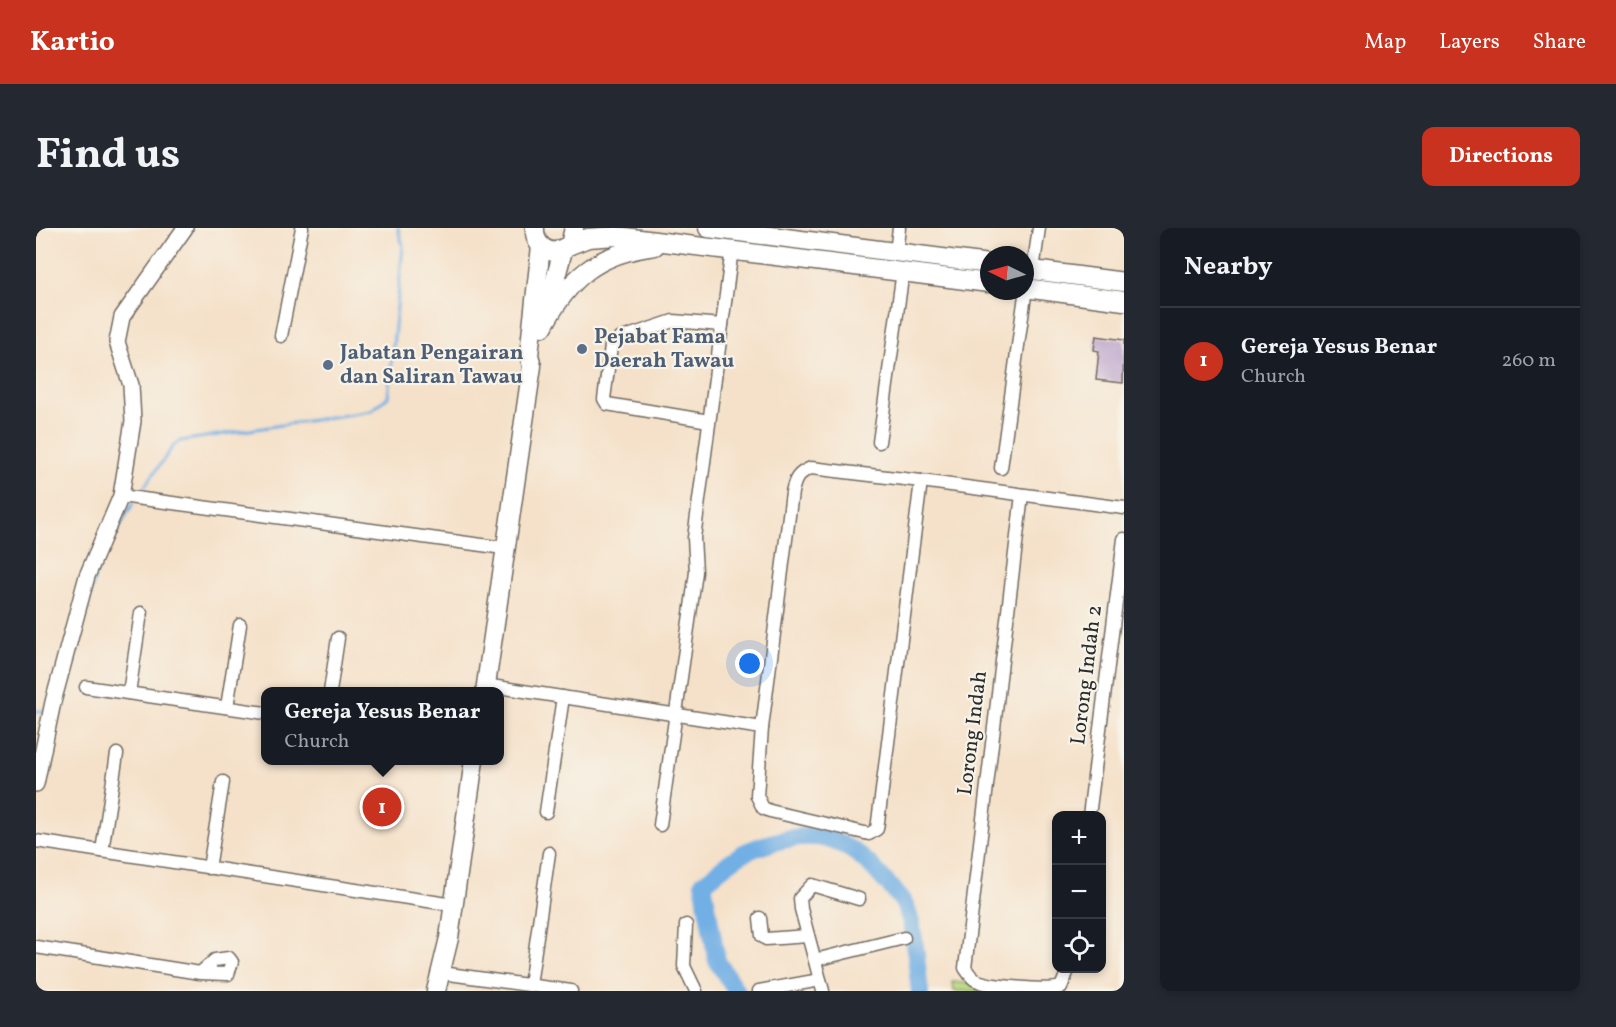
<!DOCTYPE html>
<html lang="en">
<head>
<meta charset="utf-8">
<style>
  body { margin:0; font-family:Vollkorn,serif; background:#242831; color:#f1f3f6 }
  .controls { position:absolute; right:18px; bottom:18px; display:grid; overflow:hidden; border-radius:12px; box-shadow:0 3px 9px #0003 }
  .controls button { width:54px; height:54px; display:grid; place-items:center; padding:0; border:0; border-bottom:2px solid #363941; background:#171b24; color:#f1f3f6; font:30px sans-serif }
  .compass { position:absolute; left:944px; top:18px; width:54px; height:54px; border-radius:50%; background:#171b24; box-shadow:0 3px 9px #0003; rotate:275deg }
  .you { position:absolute; left:714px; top:436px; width:21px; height:21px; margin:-15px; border:4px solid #fff; border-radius:50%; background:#1a73e8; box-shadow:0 0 0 9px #1a73e833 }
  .badge { display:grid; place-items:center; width:39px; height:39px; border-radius:50%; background:#c8321e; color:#fff; font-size:20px; font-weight:700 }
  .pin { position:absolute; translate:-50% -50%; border:3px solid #fff; box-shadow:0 2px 6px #0006 }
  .popup { position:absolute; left:225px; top:459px; width:243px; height:78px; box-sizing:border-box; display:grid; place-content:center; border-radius:12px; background:#171b24; filter:drop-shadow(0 2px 4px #0005); font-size:20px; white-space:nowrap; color:#9ea1a6 }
  .popup b { font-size:22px; color:#f1f3f6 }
  .popup::after { content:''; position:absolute; left:50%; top:100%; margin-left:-12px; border:12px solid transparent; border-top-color:#171b24 }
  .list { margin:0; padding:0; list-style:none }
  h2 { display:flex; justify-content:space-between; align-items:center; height:78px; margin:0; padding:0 24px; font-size:26px }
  h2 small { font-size:20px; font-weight:400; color:#9ea1a6 }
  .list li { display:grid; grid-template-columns:39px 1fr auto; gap:18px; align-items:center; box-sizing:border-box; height:108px; padding:0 24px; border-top:2px solid #363941 }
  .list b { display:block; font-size:22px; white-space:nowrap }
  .list p { margin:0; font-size:20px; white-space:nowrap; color:#9ea1a6 }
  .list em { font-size:20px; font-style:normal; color:#9ea1a6 }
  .icon { flex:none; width:33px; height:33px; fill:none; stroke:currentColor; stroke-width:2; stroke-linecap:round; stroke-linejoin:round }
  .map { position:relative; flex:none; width:1088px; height:763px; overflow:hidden; border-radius:12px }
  header { display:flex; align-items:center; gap:36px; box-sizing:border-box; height:84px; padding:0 30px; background:#c8321e; color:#fff }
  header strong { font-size:28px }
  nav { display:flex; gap:33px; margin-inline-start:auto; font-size:21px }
  .intro { display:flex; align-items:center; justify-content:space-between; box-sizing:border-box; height:144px; padding:0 36px }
  h1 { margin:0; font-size:42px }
  .button { padding:15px 27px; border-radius:12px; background:#c8321e; color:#fff; font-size:21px; font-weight:700 }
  main { display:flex; gap:36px; padding:0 36px }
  aside { flex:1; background:#171b24; border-radius:12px; box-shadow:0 3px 9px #0003 }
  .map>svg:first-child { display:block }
  .green { fill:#b8d87f; stroke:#728255; stroke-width:1.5 }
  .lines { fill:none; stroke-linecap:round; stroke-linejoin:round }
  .stream { stroke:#71afe4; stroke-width:3 }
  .river { stroke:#71afe4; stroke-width:18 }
  .building { fill:#b79eca }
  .minor-casing { stroke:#726b62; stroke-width:15 }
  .tertiary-casing { stroke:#726b62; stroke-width:18 }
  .primary-casing { stroke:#726b62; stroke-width:21 }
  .minor { stroke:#fff; stroke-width:12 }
  .tertiary { stroke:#fff; stroke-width:15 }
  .primary { stroke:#fff; stroke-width:18 }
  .service-dot { fill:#5c6f8a; stroke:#f7f3e8; stroke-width:2 }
  .labels { text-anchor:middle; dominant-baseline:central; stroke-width:4.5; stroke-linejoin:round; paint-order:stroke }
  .service-label { font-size:21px; font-weight:bold; fill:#4e5e75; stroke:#f7f3e8; text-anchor:start }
  .street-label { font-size:21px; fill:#2b2b2b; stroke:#f7f3e8 }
</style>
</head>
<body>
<header>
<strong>Kartio</strong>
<nav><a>Map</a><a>Layers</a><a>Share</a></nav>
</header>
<div class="intro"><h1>Find us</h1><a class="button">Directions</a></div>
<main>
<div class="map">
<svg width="1088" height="763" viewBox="0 0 1088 763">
  <rect width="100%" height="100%" fill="#f7f3e8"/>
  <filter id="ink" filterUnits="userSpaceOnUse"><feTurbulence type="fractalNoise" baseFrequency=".0167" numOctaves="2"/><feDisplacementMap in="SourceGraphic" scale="12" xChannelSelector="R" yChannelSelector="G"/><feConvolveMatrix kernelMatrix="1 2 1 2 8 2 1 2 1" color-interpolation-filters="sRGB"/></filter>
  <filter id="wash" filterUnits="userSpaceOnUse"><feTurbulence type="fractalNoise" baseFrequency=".008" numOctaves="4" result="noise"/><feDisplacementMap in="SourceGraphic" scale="24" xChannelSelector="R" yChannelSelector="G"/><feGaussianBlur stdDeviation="1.35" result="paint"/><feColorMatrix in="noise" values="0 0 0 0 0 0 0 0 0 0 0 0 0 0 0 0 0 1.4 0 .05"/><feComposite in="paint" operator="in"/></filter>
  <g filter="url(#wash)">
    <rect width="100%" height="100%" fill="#f5e1c9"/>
    <!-- green -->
    <path class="green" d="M917 754 1010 763H918Z"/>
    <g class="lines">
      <!-- stream -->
      <g class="stream">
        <path d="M109 258 138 217 144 213 335 183 352 169 367 18 362 0"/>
        <path d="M70 323 97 275"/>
        <path d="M22 480 27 474 59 349 67 329"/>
        <path d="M0 483H10"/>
      </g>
      <!-- river -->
      <path class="river" d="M700 763 681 733 667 655C681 645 696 630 712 623 767 601 802 601 843 646 850 655 861 664 867 674 880 695 880 738 884 763"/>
    </g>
    <g id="blocks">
      <!-- building -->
      <path class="building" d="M1060 108 1088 112 1087 155 1060 152 1063 123 1058 122Z"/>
    </g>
  </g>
  <g filter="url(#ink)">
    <use href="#blocks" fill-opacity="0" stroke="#726b62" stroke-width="1.5"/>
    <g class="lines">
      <defs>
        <g id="minor">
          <path d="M860 24 863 0"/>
          <path d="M997 42 1003 0"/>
          <path d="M245 108 266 0"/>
          <path d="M673 193 571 176 568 171 575 118 583 111 637 93 686 97"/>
          <path d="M843 214 867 43"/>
          <path d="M775 240 885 253 842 594 841 601 833 606 734 583 727 580 721 568 726 500 756 264C759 251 762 245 775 240Z"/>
          <path d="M965 240 990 60"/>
          <path d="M885 253 1088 280"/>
          <path d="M986 267 929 740C932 744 934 748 938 751 950 759 1013 763 1025 759L1033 740"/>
          <path d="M85 268 468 320"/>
          <path d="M449 457 726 500"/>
          <path d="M50 459 229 485"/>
          <path d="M294 464 302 410"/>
          <path d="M93 465 105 385"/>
          <path d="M191 479 204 397"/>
          <path d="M510 584 527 469"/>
          <path d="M1053 588 1088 311"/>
          <path d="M624 597 660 344 658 310 696 21"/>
          <path d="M0 613 418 677"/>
          <path d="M66 623 81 526"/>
          <path d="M173 640 187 554"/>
          <path d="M724 690 726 708 730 711 772 708"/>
          <path d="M650 697 648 738 660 763"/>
          <path d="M0 719 164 745 192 746 196 734 193 730 179 732 164 745"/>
          <path d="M779 732 868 710"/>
          <path d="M406 745 535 763"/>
          <path d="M494 757 513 625"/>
          <path d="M723 763 784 752"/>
          <path d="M787 763 765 681 764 670 776 657 823 671"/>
        </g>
        <path id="tertiary" d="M0 556 17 474 51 348 85 268 97 193 95 157 81 114 86 89 149 0"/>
        <g id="primary">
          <path d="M499 0C498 14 506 22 519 24L534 17 538 0"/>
          <path d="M672 0 953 36"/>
          <path d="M534 17 552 10 580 8 953 55"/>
          <path d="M989 41 1088 54"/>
          <path d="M989 60 1088 73"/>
          <path d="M512 79 527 22"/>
          <path d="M507 99C533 50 561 25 619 18"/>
          <path d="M449 464 496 138 493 127 505 18"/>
          <path d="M400 763 413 710 438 532"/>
        </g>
      </defs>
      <!-- minor casing -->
      <use href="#minor" class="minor-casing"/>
      <!-- tertiary casing -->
      <use href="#tertiary" class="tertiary-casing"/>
      <!-- primary casing -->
      <use href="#primary" class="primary-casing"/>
      <!-- minor -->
      <use href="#minor" class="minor"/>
      <!-- tertiary -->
      <use href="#tertiary" class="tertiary"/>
      <!-- primary -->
      <use href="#primary" class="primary"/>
    </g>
  </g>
  <!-- markers -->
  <g class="service-dot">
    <circle cx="546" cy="121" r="6"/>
    <circle cx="292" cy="137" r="6"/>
  </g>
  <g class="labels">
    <!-- service labels -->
    <g class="service-label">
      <text x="558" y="109">Pejabat Fama<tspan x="558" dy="24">Daerah Tawau</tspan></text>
      <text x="304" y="125">Jabatan Pengairan<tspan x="304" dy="24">dan Saliran Tawau</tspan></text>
    </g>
    <!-- street labels -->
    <g class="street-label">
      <text transform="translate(1051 447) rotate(-83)">Lorong Indah 2</text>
      <text transform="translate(937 505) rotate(-83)">Lorong Indah</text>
    </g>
  </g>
</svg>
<div class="controls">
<button>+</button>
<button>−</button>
<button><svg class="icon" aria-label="locate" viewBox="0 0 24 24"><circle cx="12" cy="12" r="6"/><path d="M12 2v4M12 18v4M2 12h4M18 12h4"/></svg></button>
</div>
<svg class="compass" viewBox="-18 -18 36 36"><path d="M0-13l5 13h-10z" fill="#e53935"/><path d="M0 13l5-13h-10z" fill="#9ea1a6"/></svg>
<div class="you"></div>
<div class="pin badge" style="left:346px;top:579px">1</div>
<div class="popup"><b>Gereja Yesus Benar</b>Church</div>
</div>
<aside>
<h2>Nearby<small></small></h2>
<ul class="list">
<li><span class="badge">1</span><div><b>Gereja Yesus Benar</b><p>Church</p></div><em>260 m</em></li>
</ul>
</aside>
</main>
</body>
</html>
